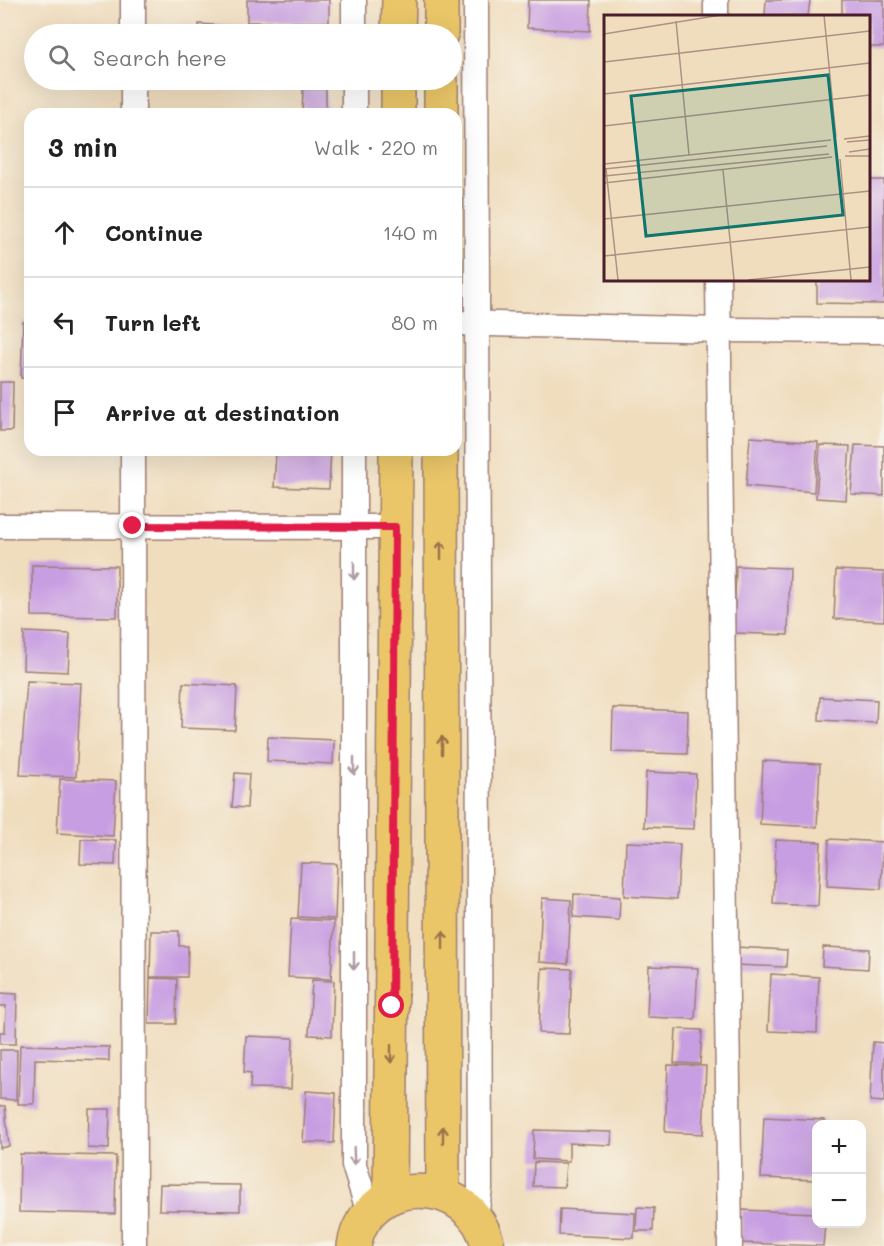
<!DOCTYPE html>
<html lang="en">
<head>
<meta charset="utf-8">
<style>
  body { margin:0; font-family:Mali,sans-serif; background:#f6f6f6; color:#222 }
  .controls { position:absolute; right:18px; bottom:18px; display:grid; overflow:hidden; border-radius:12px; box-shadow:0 6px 24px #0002 }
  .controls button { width:54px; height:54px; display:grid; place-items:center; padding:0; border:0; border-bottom:2px solid #e0e0e0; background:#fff; color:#222; font:30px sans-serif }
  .stop { position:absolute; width:18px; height:18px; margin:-14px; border:4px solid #e11d48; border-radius:50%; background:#fff }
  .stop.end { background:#e11d48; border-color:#fff; box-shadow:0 2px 6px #0008 }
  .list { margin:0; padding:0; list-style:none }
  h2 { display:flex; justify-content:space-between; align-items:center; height:78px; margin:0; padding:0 24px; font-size:26px }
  h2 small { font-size:20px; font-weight:400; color:#767676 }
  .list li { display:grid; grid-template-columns:39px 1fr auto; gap:18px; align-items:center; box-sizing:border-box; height:90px; padding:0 24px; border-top:2px solid #e0e0e0 }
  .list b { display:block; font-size:22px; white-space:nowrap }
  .list em { font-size:20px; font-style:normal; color:#767676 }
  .icon { flex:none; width:33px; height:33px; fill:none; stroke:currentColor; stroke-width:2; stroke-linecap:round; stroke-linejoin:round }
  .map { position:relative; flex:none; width:884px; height:1246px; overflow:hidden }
  .search { position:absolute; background:#fff; box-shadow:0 6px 24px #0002; left:24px; top:24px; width:438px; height:66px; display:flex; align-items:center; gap:15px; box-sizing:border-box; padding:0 21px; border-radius:33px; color:#767676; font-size:22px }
  .panel { position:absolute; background:#fff; box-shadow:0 6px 24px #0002; left:24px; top:108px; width:438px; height:348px; border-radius:18px }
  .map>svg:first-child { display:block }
  .building { fill:#c89ee2 }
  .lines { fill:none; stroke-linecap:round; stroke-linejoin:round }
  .street-casing { stroke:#9d7e74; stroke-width:27 }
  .primary-casing { stroke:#9d7e74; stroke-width:36 }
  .street { stroke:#fff; stroke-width:24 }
  .primary { stroke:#eac669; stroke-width:33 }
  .oneway { stroke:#9a724a }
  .oneway2 { stroke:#ae9aa0 }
  .route { stroke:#e11d48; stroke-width:8 }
  .inset-road { fill:none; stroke:#ae9183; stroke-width:1.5 }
  .view { fill:#0f766e; fill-opacity:0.15; stroke:#0f766e; stroke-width:3 }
  .inset-edge { fill:none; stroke:#4a1f2b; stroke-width:3 }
</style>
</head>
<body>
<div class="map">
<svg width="884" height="1246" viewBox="0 0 884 1246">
  <rect width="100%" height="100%" fill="#f7f3e8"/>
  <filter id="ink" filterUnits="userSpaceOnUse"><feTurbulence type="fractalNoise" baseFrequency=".0167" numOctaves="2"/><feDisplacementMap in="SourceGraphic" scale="12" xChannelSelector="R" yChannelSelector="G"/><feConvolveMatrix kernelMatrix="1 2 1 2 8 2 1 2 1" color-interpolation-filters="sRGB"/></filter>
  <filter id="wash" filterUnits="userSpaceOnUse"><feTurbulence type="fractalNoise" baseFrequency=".008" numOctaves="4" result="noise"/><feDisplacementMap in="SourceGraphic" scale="24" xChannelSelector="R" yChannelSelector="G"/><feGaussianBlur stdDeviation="1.35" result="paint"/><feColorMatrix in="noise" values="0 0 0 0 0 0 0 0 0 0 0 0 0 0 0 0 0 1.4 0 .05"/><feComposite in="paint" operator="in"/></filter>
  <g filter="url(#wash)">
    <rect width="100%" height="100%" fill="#f0ddbe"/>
    <g id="blocks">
      <!-- building -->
      <g class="building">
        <rect x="247" y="0" width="82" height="22"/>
        <path d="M528 0H591L590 31 527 28Z"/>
        <path d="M766 0H810L808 16H765Z"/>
        <path d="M842 0H884V47H868V16H842Z"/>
        <path d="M199 24 242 27 241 34H199Z"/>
        <path d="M149 26 167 28V34H148Z"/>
        <path d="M303 89H326V114H302Z"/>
        <path d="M868 180H884V304L817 303V279H868Z"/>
        <path d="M23 322 30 323V379L21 378Z"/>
        <path d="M0 382H13L12 431H0Z"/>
        <path d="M750 437 818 442 814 492 746 486Z"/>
        <path d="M820 445 850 446 846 500 816 498Z"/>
        <path d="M855 445 884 446V496L851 494Z"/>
        <path d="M276 450H331L329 489 274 487Z"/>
        <path d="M32 565 117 566V617L32 616Z"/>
        <path d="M736 566 790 568 788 635 734 633Z"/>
        <path d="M836 570 884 572V621L834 619Z"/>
        <path d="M24 632 70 634 68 672 23 670Z"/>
        <path d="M27 681 81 683 76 777 20 775Z"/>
        <path d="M183 683 237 686 235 730 181 728Z"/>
        <path d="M820 697 877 700 876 723 819 720Z"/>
        <path d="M613 708 688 711 687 754 612 752Z"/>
        <path d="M268 737 334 740 333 764 267 761Z"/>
        <path d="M763 761 820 764 817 827 760 824Z"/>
        <path d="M646 772 696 774 694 829 644 827Z"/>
        <path d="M235 773 249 774 247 808 232 807Z"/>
        <path d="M60 779 116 781 113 836 57 833Z"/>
        <path d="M81 839 116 840 115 865 80 864Z"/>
        <path d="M829 839 883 842 881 889 827 886Z"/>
        <path d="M776 840 821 842 818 906 773 904Z"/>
        <path d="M626 842 680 844 677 899 624 896Z"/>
        <path d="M301 863 337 864 335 919 298 917Z"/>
        <path d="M574 894 620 897 619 920 573 917Z"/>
        <path d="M542 898 571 900 568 964 539 962Z"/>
        <path d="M291 919 334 921 331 979 288 977Z"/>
        <path d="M151 931H179V946H188L187 977H150Z"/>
        <path d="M735 947 787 950 786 967 735 965Z"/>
        <path d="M823 947 869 949 868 969 822 966Z"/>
        <path d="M649 966 698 968 695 1019 647 1017Z"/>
        <path d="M542 968 572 969 569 1034 539 1033Z"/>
        <path d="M771 974 819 977 817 1033 768 1031Z"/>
        <path d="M150 978 177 979 176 1024H149Z"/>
        <path d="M312 980 334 981 332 1036 309 1035Z"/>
        <path d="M0 993 17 994 16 1044H0V1032H5L6 1006H0Z"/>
        <path d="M676 1029 702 1030 700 1064 674 1063Z"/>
        <path d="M246 1036 293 1038 291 1089 250 1088 251 1073 244 1072Z"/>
        <path d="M873 1042 884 1043V1102L870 1101Z"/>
        <path d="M20 1045 109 1047V1061L35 1059 34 1104H18Z"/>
        <path d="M0 1050H17L16 1100 0 1099Z"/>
        <path d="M668 1065 706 1066 703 1134 665 1132Z"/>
        <path d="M306 1091 336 1093 334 1143 303 1142Z"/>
        <path d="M0 1106H5L9 1146 0 1148Z"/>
        <path d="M89 1109H110L109 1149 88 1148Z"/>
        <path d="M764 1117 824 1120V1124H816V1180L761 1178Z"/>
        <path d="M534 1130 612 1132 611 1145 569 1143V1161L533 1159Z"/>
        <path d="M20 1154 116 1156 115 1214 19 1212Z"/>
        <path d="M534 1162 566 1163 564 1187 533 1186Z"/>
        <path d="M160 1184 240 1185V1211L159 1210Z"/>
        <path d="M637 1207 654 1208 653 1231H636Z"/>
        <path d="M560 1209 635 1213 634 1238 559 1235Z"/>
        <path d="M742 1210 816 1213V1224H825L823 1246 741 1243Z"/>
      </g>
    </g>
  </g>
  <g filter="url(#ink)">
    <use href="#blocks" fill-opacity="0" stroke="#9d7e74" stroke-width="1.5"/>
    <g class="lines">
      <defs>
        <g id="street">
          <path d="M133 0V34"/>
          <path d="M716 0V16"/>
          <path d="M354 34V0"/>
          <path d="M133 80V114"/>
          <path d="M354 114V80"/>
          <path d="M718 279 730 1246"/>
          <path d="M456 323 719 330 884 331"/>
          <path d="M133 450 134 1246"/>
          <path d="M354 450V1165L369 1213"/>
          <path d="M0 526 395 527"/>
          <path d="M476 1217 480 1188 476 0"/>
        </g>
        <g id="primary">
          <path d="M398 34 399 0"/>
          <path d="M441 34V0"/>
          <path d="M398 114V80"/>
          <path d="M441 114V80"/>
          <path d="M441 450 443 1194"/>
          <path d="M390 1197 396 450"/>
          <path d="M354 1246C366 1173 472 1173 488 1246"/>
        </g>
      </defs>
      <!-- street casing -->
      <use href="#street" class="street-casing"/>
      <!-- primary casing -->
      <use href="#primary" class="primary-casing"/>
      <!-- street -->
      <use href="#street" class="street"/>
      <!-- primary -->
      <use href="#primary" class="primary"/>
    </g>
    <!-- one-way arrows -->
    <defs><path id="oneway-shaft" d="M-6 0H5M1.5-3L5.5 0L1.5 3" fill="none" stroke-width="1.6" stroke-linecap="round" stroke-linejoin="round" transform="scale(1.5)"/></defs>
    <g class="oneway">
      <use href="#oneway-shaft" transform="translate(441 550) rotate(-90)"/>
      <use href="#oneway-shaft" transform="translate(442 745) rotate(-90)"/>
      <use href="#oneway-shaft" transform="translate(443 940) rotate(-90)"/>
      <use href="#oneway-shaft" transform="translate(391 1054) rotate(90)"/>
      <use href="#oneway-shaft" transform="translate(443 1135) rotate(-90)"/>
    </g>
    <g class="oneway2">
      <use href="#oneway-shaft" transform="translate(354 571) rotate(90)"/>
      <use href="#oneway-shaft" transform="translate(354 766) rotate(90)"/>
      <use href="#oneway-shaft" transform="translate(354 961) rotate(90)"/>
      <use href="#oneway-shaft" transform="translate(354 1156) rotate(88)"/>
    </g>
  </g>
  <g class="lines" filter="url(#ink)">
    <!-- route -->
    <path class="route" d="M133 526 395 527 392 1006"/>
  </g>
  <!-- overview -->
  <g transform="translate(604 15)">
    <rect width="266" height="266" fill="#f0ddbe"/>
    <path class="inset-road" d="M220 0 232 122M72 6 85 140M0 19 117 0M0 47 266 16M0 79 266 48M0 111 266 80M240 124 266 121M243 127 266 125M245 137 266 134M241 141H266M236 144 247 265M0 149 227 125M0 154 223 131M2 154 14 265M119 155 130 265M0 161 225 139M0 168 228 142M0 204 266 176M0 241 266 212M144 265 266 252"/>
    <path class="view" d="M224 60 239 200 42 221 27 81Z"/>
    <rect width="266" height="266" class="inset-edge"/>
  </g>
</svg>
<div class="controls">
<button>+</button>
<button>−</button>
</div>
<div class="stop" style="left:392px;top:1006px"></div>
<div class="stop end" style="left:133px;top:526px"></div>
<div class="search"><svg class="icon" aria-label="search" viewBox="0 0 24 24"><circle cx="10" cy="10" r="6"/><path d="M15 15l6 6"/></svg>Search here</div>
<section class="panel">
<h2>3 min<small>Walk · 220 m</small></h2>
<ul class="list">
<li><svg class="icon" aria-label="ahead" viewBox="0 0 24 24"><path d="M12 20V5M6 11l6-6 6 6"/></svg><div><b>Continue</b></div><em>140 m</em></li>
<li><svg class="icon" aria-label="left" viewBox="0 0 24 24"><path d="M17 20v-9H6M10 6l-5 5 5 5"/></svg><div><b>Turn left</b></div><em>80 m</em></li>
<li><svg class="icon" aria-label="arrive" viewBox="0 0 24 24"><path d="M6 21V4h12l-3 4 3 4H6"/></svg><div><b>Arrive at destination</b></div></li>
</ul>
</section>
</div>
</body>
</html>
